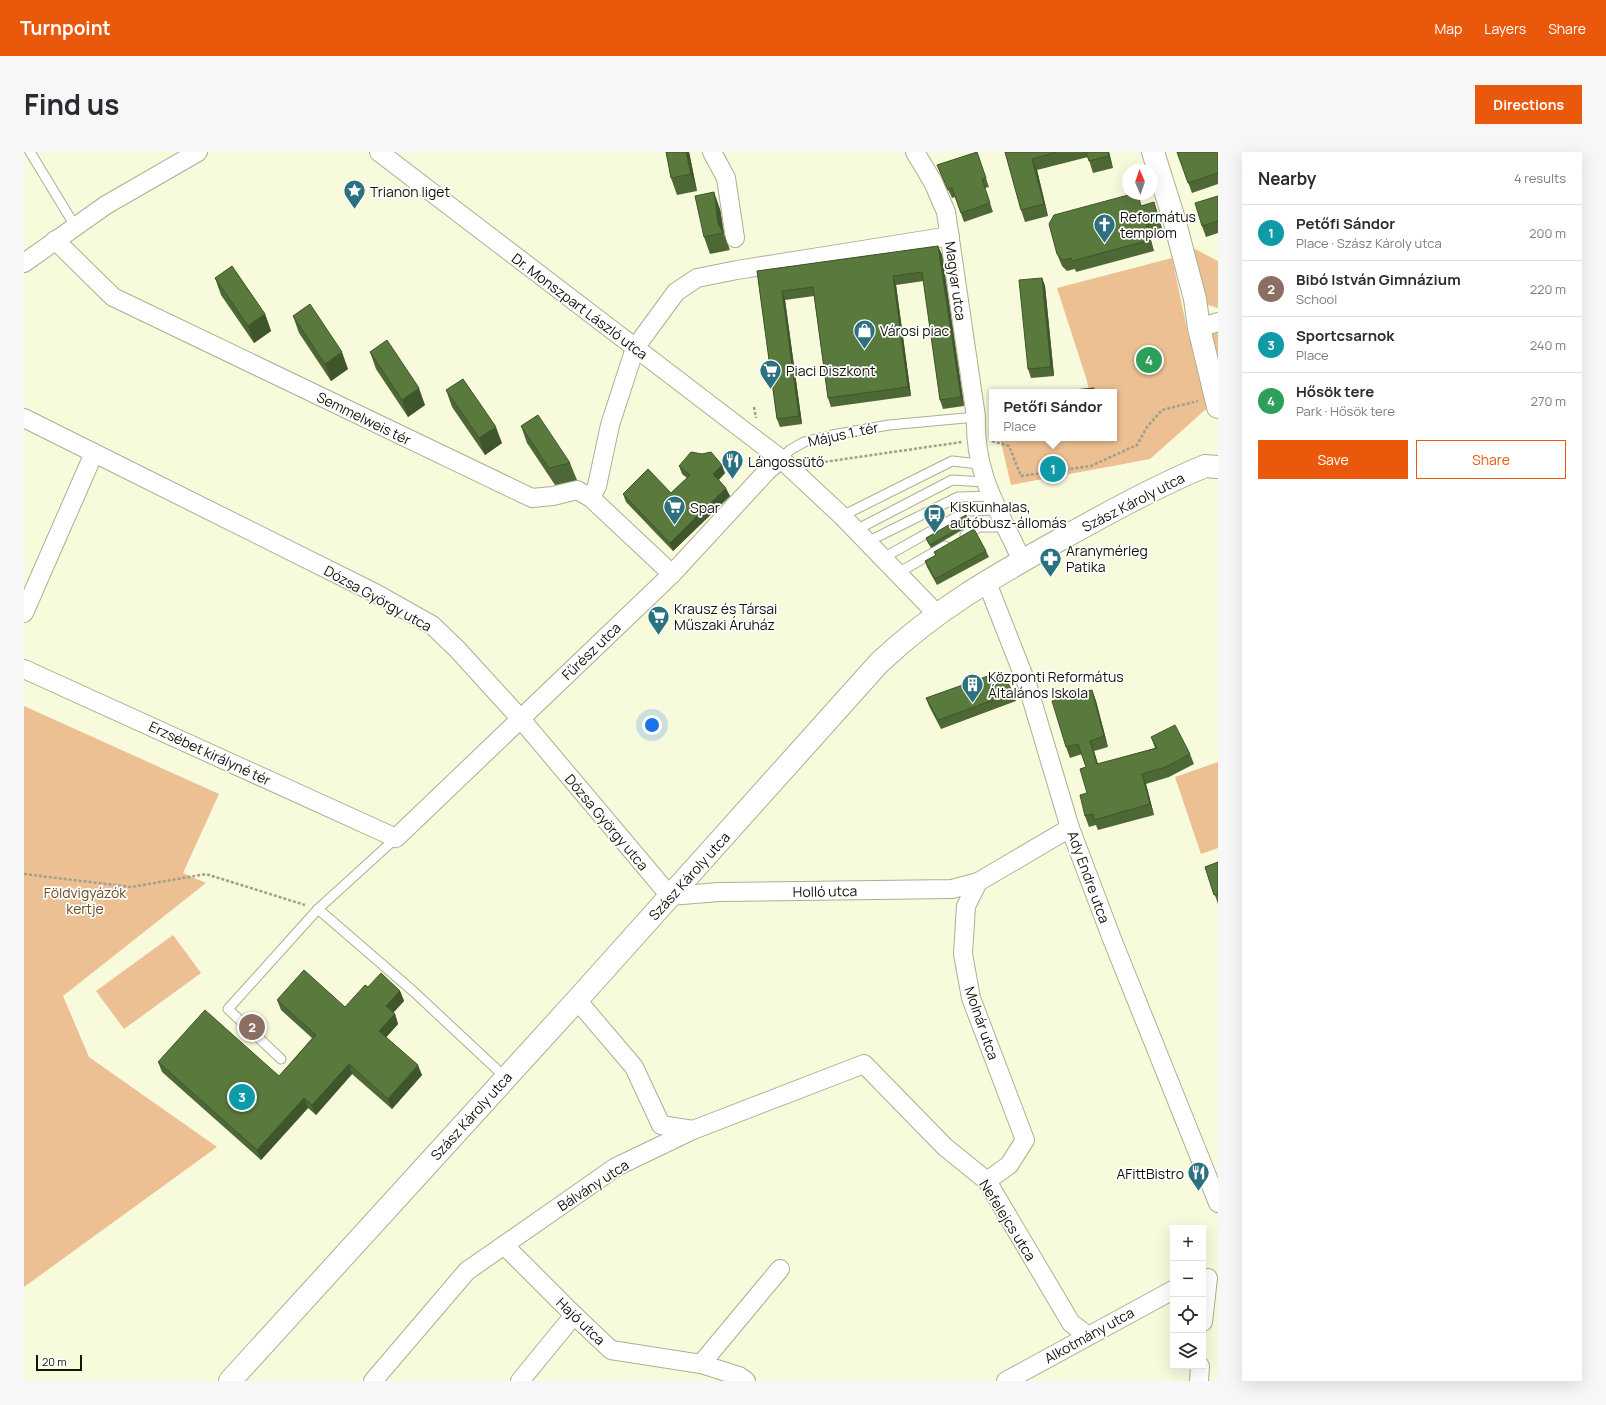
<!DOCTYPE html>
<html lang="en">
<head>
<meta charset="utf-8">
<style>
  body { margin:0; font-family:Manrope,sans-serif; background:#f7f7f7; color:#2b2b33 }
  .controls { position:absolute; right:12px; bottom:12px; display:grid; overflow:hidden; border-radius:0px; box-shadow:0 4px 16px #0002 }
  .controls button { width:36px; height:36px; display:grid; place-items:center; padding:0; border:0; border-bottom:1px solid #e1e1e2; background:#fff; color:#2b2b33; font:20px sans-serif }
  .compass { position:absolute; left:1098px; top:12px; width:36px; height:36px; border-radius:50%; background:#fff; box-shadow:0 4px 16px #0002; rotate:358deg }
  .scale { position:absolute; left:12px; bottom:10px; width:46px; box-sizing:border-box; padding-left:4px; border:2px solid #121309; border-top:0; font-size:11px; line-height:14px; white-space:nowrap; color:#121309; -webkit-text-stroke:3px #fff; paint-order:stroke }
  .you { position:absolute; left:628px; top:573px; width:14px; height:14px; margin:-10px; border:3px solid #fff; border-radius:50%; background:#1a73e8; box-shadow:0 0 0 6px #1a73e833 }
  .badge { display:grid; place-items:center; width:26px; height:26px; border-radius:50%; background:#ea580c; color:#fff; font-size:13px; font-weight:700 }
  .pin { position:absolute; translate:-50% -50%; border:2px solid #fff; box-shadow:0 1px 4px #0006 }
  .popup { position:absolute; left:965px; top:237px; width:128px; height:52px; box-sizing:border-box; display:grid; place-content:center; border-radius:0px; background:#fff; filter:drop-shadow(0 1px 3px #0005); font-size:13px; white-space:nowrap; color:#7c7c81 }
  .popup b { font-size:15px; color:#2b2b33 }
  .popup::after { content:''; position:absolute; left:50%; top:100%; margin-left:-8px; border:8px solid transparent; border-top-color:#fff }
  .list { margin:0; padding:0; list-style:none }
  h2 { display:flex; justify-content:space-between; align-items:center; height:52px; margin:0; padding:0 16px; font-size:17px }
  h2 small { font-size:13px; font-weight:400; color:#7c7c81 }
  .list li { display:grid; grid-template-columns:26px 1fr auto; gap:12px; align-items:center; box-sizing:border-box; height:56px; padding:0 16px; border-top:1px solid #e1e1e2 }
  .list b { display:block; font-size:15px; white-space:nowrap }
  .list p { margin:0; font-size:13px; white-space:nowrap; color:#7c7c81 }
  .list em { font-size:13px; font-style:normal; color:#7c7c81 }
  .actions { display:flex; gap:8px; padding:12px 16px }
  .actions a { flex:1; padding:9px 0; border:1px solid #ea580c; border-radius:0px; text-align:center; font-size:14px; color:#ea580c }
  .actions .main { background:#ea580c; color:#fff }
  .icon { flex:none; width:22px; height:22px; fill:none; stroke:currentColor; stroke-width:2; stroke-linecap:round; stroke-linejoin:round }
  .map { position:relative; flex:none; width:1194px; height:1229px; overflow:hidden; border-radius:0px }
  header { display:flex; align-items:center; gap:24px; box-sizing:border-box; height:56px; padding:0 20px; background:#ea580c; color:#fff }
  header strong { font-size:19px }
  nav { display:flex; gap:22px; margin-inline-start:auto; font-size:14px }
  .intro { display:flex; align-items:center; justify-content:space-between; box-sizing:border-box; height:96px; padding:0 24px }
  h1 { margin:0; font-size:28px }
  .button { padding:10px 18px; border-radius:0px; background:#ea580c; color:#fff; font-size:14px; font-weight:700 }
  main { display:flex; gap:24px; padding:0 24px }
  aside { flex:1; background:#fff; border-radius:0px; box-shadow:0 4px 16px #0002 }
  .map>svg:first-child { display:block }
  .green { fill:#ecc092 }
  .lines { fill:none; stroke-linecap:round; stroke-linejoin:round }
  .service-casing { stroke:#adaf93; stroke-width:11 }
  .minor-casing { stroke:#adaf93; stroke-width:20 }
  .tertiary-casing { stroke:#adaf93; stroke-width:24 }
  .secondary-casing { stroke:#adaf93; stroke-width:24 }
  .path { stroke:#9fa18b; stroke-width:2.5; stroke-dasharray:3 2; stroke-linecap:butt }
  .service { stroke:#fff; stroke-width:9 }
  .minor { stroke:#fff; stroke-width:18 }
  .tertiary { stroke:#fff; stroke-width:22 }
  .secondary { stroke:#fff; stroke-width:22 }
  .wall { fill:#4d6834 }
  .shaded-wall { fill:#3f552b }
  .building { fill:#5a793d; stroke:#3f552b }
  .labels { text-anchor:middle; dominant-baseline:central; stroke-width:3.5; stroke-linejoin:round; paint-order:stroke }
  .poi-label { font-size:14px; fill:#121309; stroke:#fff; text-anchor:start }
  .street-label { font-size:14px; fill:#121309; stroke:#fff }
  .park-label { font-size:14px; fill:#6d4a21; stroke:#fff }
</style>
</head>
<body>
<header>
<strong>Turnpoint</strong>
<nav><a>Map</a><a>Layers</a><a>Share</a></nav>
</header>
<div class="intro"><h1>Find us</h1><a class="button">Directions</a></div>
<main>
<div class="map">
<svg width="1194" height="1229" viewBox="0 0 1194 1229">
  <rect width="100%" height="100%" fill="#f8fadc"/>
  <!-- green -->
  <g class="green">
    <path d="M1163 93 1194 109V156L1184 153 1177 148Z"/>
    <path d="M1148 106 1165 186 1194 177V254L1181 258 1126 307 987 333 976 286H1090V240H1065L1063 229 1033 136Z"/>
    <path d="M0 554 195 642 159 721 182 731 39 844 65 905 193 995 0 1135Z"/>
    <path d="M1194 610V696L1177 702 1151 625Z"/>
    <path d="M149 783 177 821 100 877 72 839Z"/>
  </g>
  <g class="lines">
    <defs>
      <g id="service">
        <path d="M6 0 51 74"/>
        <path d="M757 307 766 298 780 290 808 283 865 273 952 265"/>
        <path d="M818 364 928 309 955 312"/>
        <path d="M832 378 928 328 961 330"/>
        <path d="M941 383 955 375H982"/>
        <path d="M843 390 934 345 967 344"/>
        <path d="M859 406 943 359 974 358"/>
        <path d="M874 421 921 394"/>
        <path d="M294 757 372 686"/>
        <path d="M257 907 204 857 294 757 389 839 482 926"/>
      </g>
      <g id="minor">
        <path d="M355 0 757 307 818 364 913 462"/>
        <path d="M688 0 702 26 711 86"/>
        <path d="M891 0 909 30 922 60 952 265C950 323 975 358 998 409"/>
        <path d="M31 88 89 145 508 346 529 344 553 338 567 346 648 422"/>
        <path d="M0 111 82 53 174 0"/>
        <path d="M1175 176 1194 170"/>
        <path d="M0 266 353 442 408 473 433 497 496 566 646 744 695 740 928 737 954 730"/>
        <path d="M567 346 573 334 586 273 611 196 652 140 673 126 713 118 926 84"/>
        <path d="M962 428 1004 535 1046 676 1088 787 1194 1051"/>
        <path d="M0 461 70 301"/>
        <path d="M0 517 372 686 648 422 744 318 757 307"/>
        <path d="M553 848 610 915 637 973 669 978"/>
        <path d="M963 1029 985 1013 1001 988 947 846 939 802 942 754 954 730 1046 676"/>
        <path d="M480 1093 550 1163 587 1198 677 1212 715 1224 722 1229"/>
        <path d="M1179 1170 1184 1126"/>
        <path d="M677 1212 756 1117"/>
        <path d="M349 1229 443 1119 592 1015 669 978 840 912 921 995 963 1029 1047 1171 1063 1183"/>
        <path d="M496 1229 550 1163"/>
        <path d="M982 1229 1149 1138"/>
        <path d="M1175 1229 1176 1214"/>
      </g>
      <path id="tertiary" d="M1129 0 1150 67 1171 147 1175 176 1194 255"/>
      <path id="secondary" d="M206 1229 553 848 855 511C912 457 969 425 1037 387 1084 361 1131 335 1181 314L1194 315"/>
    </defs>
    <!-- service casing -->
    <use href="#service" class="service-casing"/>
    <!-- minor casing -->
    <use href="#minor" class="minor-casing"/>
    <!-- tertiary casing -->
    <use href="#tertiary" class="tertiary-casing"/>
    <!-- secondary casing -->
    <use href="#secondary" class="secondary-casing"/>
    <!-- path -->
    <g class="path">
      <path d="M730 255 732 266"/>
      <path d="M968 289 985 294 997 324 1067 314 1113 293 1123 275 1138 258 1174 249"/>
      <path d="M786 312 938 290"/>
      <path d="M0 722 107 735 182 722 281 753"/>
    </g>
    <!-- service -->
    <use href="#service" class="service"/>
    <!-- minor -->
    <use href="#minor" class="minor"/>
    <!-- tertiary -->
    <use href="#tertiary" class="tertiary"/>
    <!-- secondary -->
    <use href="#secondary" class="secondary"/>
  </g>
  <!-- wall -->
  <g class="wall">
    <path d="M642 0H665L673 39 653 43 647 26Z"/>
    <path d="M953 0 965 35 961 36 969 60 940 70 931 45 928 46 917 22 913 13Z"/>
    <path d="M981 0H1085L1089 16 1069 21 1064 5 1013 18 1024 64 1001 70 997 58Z"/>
    <path d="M1153 0H1194V32L1168 41Z"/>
    <path d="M1194 44V81L1182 85 1178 74Z"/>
    <path d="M1118 53 1134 62 1139 81 1126 85 1130 99 1052 120 1051 117 1043 119 1038 114 1033 102Z"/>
    <path d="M696 57 700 82 706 98 686 102 680 85Z"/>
    <path d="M914 94 918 103 940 254 919 257 916 248 900 129 872 133 887 244 807 255 804 246 790 144 761 148 778 272 756 275 753 267 733 119Z"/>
    <path d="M191 126 241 162 247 179 230 191 197 143Z"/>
    <path d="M1018 126 1021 134 1030 224 1007 226 1004 217Z"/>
    <path d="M269 164 324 217 307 229 275 181Z"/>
    <path d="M346 200 401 253 384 265 352 217Z"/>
    <path d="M422 238 478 291 461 303 428 255Z"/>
    <path d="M497 274 546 311 553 328 531 333 503 291Z"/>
    <path d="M655 314 701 321 695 328 706 344 649 399 602 350 599 342 647 341 663 326 658 322Z"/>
    <path d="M946 370 947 373 907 396 903 389 902 386Z"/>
    <path d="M962 399 965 405 913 433 903 415 901 409 912 404 910 400Z"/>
    <path d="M1068 538 1072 549 1084 595 1070 599 1074 612 1131 596 1127 585 1166 602 1170 612 1145 625 1122 632 1130 663 1074 678 1072 673 1065 675 1061 664 1063 641 1062 615 1058 602 1046 606 1042 595V545Z"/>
    <path d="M989 541 992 549 917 577 905 554 902 546Z"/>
    <path d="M1194 710V752L1181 715Z"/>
    <path d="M344 835 376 839 380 849 369 861 371 862 374 872 362 885 398 923 368 957 328 922 292 963 284 956 237 1008 138 920 134 910 255 924 288 886 257 858 253 848 321 855Z"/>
  </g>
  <!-- shaded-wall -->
  <g class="shaded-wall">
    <path d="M662 0H665L673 39 667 22Z"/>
    <path d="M1084 0H1085L1089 16 1085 4Z"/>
    <path d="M1008 7 1013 18 1024 64 1020 52Z"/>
    <path d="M690 40 696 57 700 82 694 71Z"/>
    <path d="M1130 50 1134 62 1139 81 1135 70Z"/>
    <path d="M1122 73 1126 85 1130 99 1126 88Z"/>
    <path d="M914 94 918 103 940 254 937 245Z"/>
    <path d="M869 124 872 133 887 244 884 235Z"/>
    <path d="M1018 126 1021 134 1030 224 1027 215Z"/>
    <path d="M758 139 761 148 778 272 775 264Z"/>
    <path d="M241 162 247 179 230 191 224 174Z"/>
    <path d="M318 200 324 217 307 229 301 212Z"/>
    <path d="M395 236 401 253 384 265 378 248Z"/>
    <path d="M472 275 478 291 461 303 455 286Z"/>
    <path d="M698 313 701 321 692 330 689 322Z"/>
    <path d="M702 336 706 344 649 399 646 391Z"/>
    <path d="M1068 538 1072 549 1084 595 1080 584Z"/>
    <path d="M1066 589 1070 599 1077 623 1073 612Z"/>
    <path d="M1118 622 1122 632 1130 663 1126 652Z"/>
    <path d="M376 839 380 849 366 864 362 854Z"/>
    <path d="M371 862 374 872 359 889 355 879Z"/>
    <path d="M325 912 328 922 292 963 288 953Z"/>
    <path d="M394 913 398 923 368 957 364 947Z"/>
    <path d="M280 946 284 956 237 1008 233 998Z"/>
  </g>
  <!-- building -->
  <g class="building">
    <path d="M642 0H662L667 22 647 26Z"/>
    <path d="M953 0 962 26 958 27 966 51 937 61 928 36 924 38 913 13Z"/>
    <path d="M981 0H1033L1008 7 1020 52 997 58Z"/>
    <path d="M1062 0H1084L1085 4 1065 9Z"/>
    <path d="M1153 0H1194V21L1164 31Z"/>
    <path d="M690 40 694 71 699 81 680 85 671 44Z"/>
    <path d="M1108 42H1114L1117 54 1130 50 1135 70 1122 73 1126 88 1048 109 1047 106 1039 108 1033 102 1025 72 1030 63Z"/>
    <path d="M1194 44V69L1178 74 1171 51Z"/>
    <path d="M914 94 937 245 916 248 898 120 869 124 884 235 804 246 789 135 758 139 775 264 753 267 733 119Z"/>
    <path d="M208 114 241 162 224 174 191 126Z"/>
    <path d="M1018 126 1027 215 1004 217 995 128Z"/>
    <path d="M286 152 318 200 301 212 269 164Z"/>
    <path d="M363 188 395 236 378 248 346 200Z"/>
    <path d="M439 227 472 275 455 286 422 238Z"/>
    <path d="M1070 236V240H1050L1049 238Z"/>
    <path d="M514 263 546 311 525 316 497 274Z"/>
    <path d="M667 300 678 302 687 300 698 313 689 322 702 336 646 391 599 342 624 317 647 341 666 323 655 314Z"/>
    <path d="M942 363 946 370 906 393 902 386Z"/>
    <path d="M950 377 962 399 911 427 901 409 912 403 910 400Z"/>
    <path d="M978 519 989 541 914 568 902 546Z"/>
    <path d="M1054 537 1056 541 1068 538 1080 584 1066 589 1073 612 1133 596 1127 585 1151 573 1166 602 1142 615 1118 622 1126 652 1070 668 1069 662 1061 664 1056 643 1063 641 1056 617 1062 615 1054 592 1042 595 1028 549 1042 545 1040 541Z"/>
    <path d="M1194 710V742L1190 743 1181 715Z"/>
    <path d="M280 818 321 855 341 833 344 835 357 821 376 839 362 854 371 862 355 879 394 913 364 947 325 912 288 953 280 946 233 998 134 910 181 858 255 924 292 883 253 848Z"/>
  </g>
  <!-- icons -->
  <defs>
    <symbol id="sight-pin" viewBox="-11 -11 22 30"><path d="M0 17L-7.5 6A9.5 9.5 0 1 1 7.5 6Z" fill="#2c7180" stroke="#fff"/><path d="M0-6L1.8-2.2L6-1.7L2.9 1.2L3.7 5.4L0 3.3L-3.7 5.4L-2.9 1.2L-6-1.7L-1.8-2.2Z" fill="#fff"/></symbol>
    <symbol id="church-pin" viewBox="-11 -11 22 30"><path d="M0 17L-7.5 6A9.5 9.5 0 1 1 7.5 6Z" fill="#2c7180" stroke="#fff"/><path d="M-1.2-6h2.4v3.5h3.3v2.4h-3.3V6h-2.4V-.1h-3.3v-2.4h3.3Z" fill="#fff"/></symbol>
    <symbol id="shop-pin" viewBox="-11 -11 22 30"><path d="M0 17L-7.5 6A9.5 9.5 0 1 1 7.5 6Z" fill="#2c7180" stroke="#fff"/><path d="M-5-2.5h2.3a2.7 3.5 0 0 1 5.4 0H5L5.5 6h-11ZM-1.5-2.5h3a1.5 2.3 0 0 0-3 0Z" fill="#fff"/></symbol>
    <symbol id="supermarket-pin" viewBox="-11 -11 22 30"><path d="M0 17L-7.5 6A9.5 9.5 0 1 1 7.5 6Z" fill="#2c7180" stroke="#fff"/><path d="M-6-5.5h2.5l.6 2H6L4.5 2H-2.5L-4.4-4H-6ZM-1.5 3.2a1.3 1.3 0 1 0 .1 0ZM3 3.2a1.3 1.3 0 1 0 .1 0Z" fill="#fff"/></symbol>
    <symbol id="restaurant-pin" viewBox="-11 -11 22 30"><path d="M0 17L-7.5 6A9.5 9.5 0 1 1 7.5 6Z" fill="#2c7180" stroke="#fff"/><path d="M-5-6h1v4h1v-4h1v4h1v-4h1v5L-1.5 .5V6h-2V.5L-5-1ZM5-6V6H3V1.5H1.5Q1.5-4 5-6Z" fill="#fff"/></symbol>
    <symbol id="bus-pin" viewBox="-11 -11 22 30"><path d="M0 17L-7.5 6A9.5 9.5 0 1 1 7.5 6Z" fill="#2c7180" stroke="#fff"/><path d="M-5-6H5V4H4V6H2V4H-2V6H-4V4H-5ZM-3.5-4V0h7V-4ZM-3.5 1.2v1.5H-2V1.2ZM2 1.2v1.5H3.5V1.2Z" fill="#fff"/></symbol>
    <symbol id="pharmacy-pin" viewBox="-11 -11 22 30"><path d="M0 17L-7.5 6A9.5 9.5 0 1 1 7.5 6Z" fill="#2c7180" stroke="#fff"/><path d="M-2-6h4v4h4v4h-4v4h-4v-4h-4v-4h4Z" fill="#fff"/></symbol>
    <symbol id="building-pin" viewBox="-11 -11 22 30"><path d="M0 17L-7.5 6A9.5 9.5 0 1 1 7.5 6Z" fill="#2c7180" stroke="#fff"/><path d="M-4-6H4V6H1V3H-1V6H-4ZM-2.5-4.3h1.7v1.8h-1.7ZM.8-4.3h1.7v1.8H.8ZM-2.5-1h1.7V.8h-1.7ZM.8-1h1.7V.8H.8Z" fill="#fff"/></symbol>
  </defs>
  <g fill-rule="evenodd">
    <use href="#sight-pin" x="318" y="26" width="25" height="34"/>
    <use href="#church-pin" x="1068" y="60" width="25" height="34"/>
    <use href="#shop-pin" x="828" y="166" width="25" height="34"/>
    <use href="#supermarket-pin" x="734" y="206" width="25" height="34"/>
    <use href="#restaurant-pin" x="696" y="296" width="25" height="34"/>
    <use href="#supermarket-pin" x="638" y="342" width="25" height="34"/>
    <use href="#bus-pin" x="898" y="350" width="25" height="34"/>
    <use href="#pharmacy-pin" x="1014" y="394" width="25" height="34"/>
    <use href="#supermarket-pin" x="622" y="452" width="25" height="34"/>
    <use href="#building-pin" x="936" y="520" width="25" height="34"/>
    <use href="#restaurant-pin" x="1162" y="1008" width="25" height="34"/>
  </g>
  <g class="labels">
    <!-- poi labels -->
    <g class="poi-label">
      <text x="346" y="39">Trianon liget</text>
      <text x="1096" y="64">Református<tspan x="1096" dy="16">templom</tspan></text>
      <text x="856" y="178">Városi piac</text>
      <text x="762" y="218">Piaci Diszkont</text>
      <text x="724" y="309">Lángossütő</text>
      <text x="926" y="354">Kiskunhalas,<tspan x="926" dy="16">autóbusz-állomás</tspan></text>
      <text x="666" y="355">Spar</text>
      <text x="1042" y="398">Aranymérleg<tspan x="1042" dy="16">Patika</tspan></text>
      <text x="650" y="456">Krausz és Társai<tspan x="650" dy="16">Műszaki Áruház</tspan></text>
      <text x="964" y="524">Központi Református<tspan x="964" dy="16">Általános Iskola</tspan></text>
      <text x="1160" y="1021" text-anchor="end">AFittBistro</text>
    </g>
    <!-- street labels -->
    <g class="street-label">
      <text transform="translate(932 129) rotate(82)">Magyar utca</text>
      <text transform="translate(556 154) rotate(37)">Dr. Monszpart László utca</text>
      <text transform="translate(340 266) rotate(26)">Semmelweis tér</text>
      <text transform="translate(819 282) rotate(-12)">Május 1. tér</text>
      <text transform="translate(1109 350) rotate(-27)">Szász Károly utca</text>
      <text transform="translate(354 446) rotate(29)">Dózsa György utca</text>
      <text transform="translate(567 499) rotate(-44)">Fűrész utca</text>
      <text transform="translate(186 601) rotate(25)">Erzsébet királyné tér</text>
      <text transform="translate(583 670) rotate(50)">Dózsa György utca</text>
      <text transform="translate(665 724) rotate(-48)">Szász Károly utca</text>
      <text transform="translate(1065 725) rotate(70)">Ady Endre utca</text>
      <text transform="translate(801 739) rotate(-1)">Holló utca</text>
      <text transform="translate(958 871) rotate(71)">Molnár utca</text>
      <text transform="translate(447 964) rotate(-48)">Szász Károly utca</text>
      <text transform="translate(569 1033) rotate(-33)">Bálvány utca</text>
      <text transform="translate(984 1068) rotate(58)">Nefelejcs utca</text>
      <text transform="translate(557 1169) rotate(44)">Hajó utca</text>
      <text transform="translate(1065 1183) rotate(-29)">Alkotmány utca</text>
    </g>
    <!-- park labels -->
    <g class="park-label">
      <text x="61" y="740">Földvigyázók<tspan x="61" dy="16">kertje</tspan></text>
    </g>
  </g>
</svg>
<div class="controls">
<button>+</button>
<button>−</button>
<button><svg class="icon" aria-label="locate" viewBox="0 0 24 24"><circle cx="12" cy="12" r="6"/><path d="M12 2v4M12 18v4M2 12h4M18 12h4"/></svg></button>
<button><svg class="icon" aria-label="layers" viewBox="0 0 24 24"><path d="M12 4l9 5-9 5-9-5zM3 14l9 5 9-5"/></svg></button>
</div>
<svg class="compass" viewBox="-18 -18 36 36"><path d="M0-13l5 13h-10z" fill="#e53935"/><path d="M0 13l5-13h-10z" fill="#7c7c81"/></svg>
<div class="scale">20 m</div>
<div class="you"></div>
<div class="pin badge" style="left:1029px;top:317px;background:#0f9aa8">1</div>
<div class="popup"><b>Petőfi Sándor</b>Place</div>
<div class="pin badge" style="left:228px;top:875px;background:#8d6e63">2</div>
<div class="pin badge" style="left:218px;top:945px;background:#0f9aa8">3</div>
<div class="pin badge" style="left:1125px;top:208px;background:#2e9e5b">4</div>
</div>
<aside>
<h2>Nearby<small>4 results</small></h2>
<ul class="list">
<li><span class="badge" style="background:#0f9aa8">1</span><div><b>Petőfi Sándor</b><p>Place · Szász Károly utca</p></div><em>200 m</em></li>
<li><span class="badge" style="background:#8d6e63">2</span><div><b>Bibó István Gimnázium</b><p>School</p></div><em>220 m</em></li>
<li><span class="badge" style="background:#0f9aa8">3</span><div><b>Sportcsarnok</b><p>Place</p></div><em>240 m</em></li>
<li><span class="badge" style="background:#2e9e5b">4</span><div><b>Hősök tere</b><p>Park · Hősök tere</p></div><em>270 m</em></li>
</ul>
<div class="actions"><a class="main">Save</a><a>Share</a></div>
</aside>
</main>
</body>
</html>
